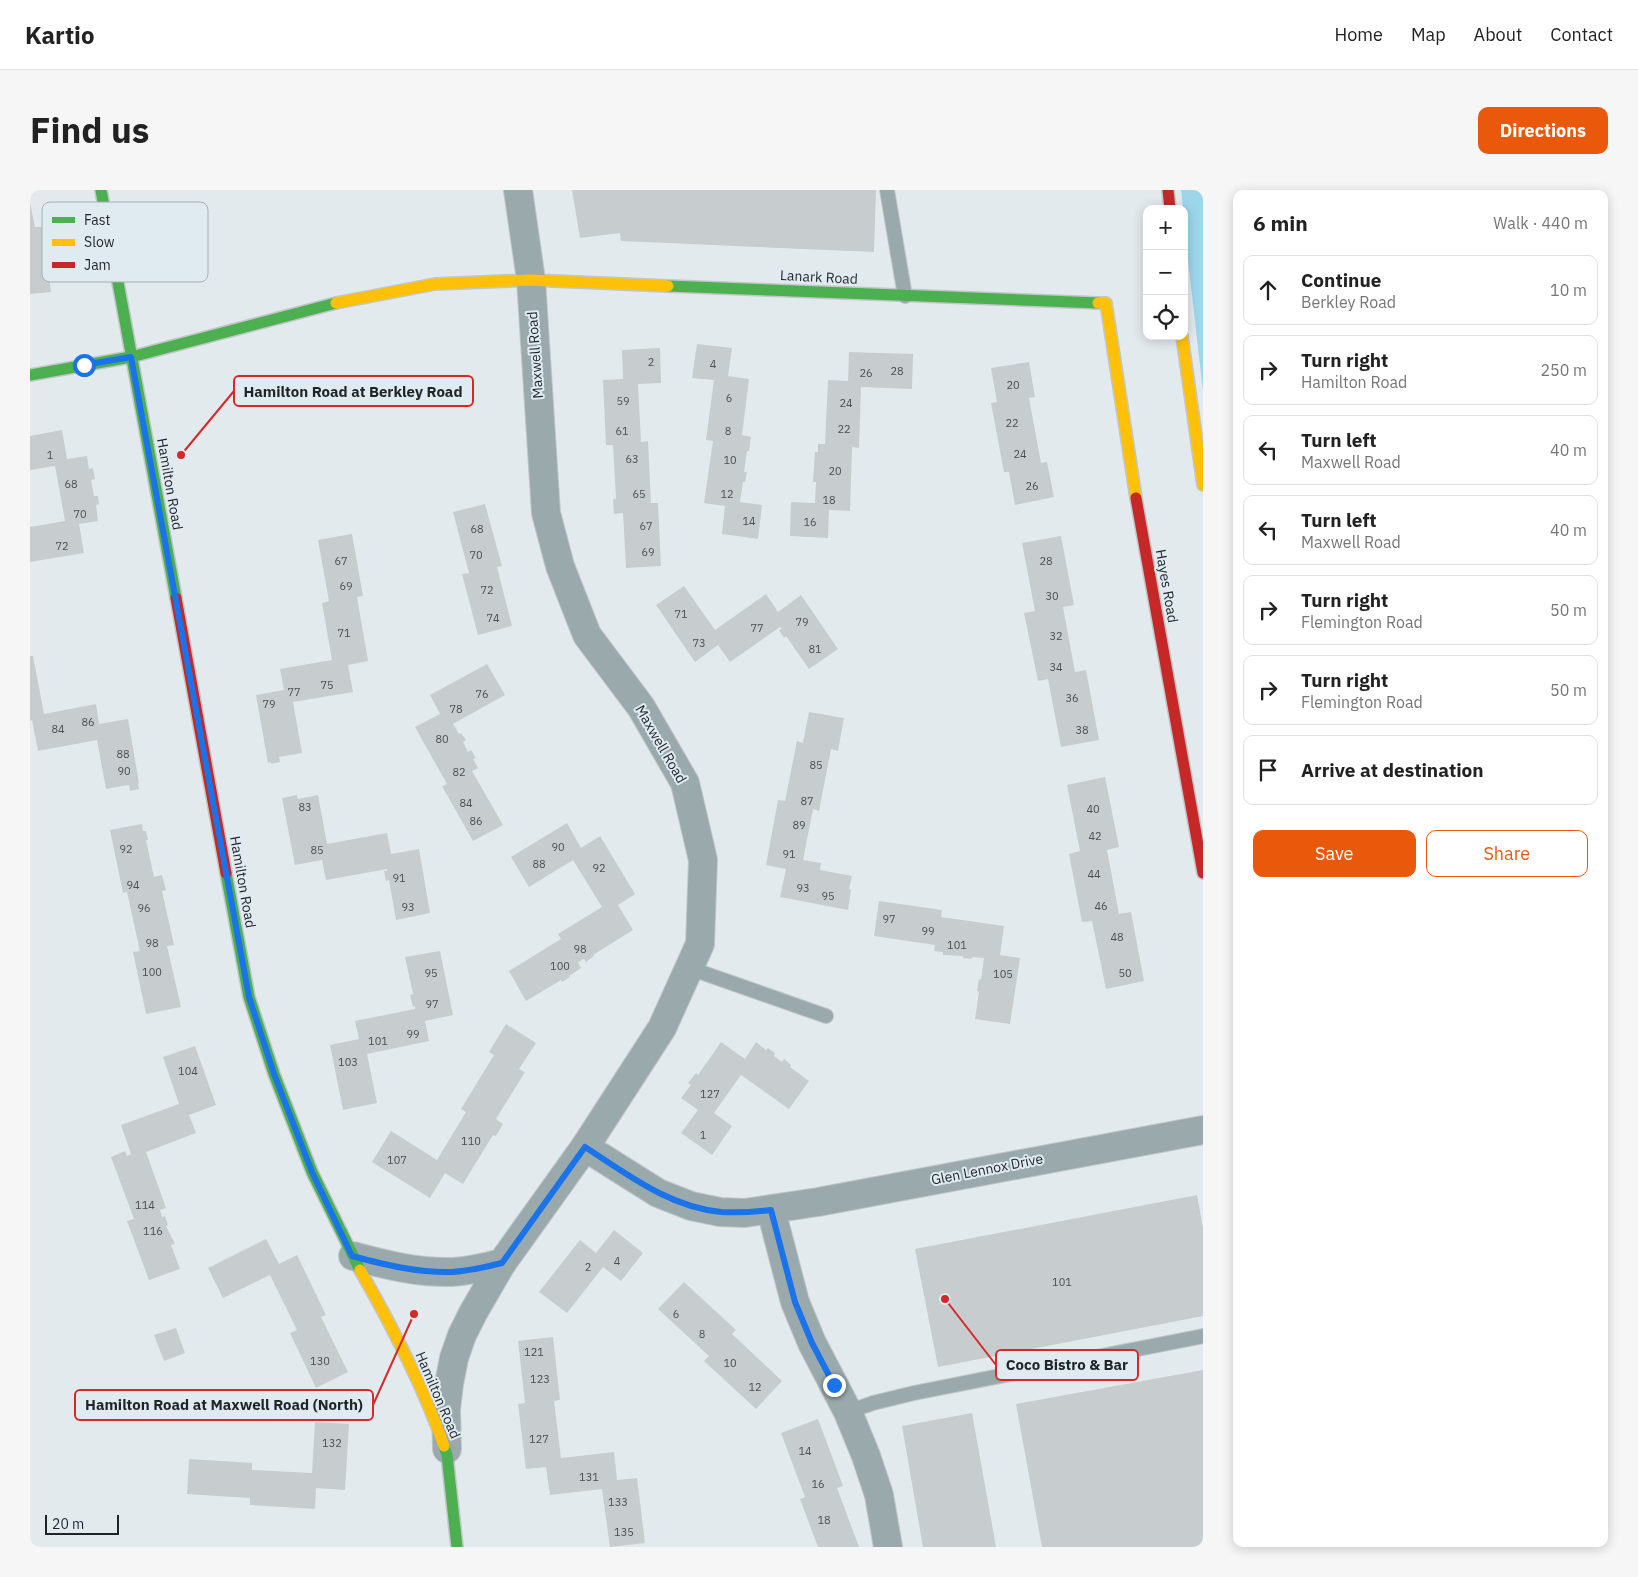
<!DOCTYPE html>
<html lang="en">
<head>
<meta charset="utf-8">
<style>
  body { margin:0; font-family:"IBM Plex Sans",sans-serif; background:#f6f6f6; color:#222 }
  .controls { position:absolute; right:15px; top:15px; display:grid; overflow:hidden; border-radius:10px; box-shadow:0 2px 12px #0003 }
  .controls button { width:45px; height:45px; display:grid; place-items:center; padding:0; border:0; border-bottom:1px solid #e0e0e0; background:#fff; color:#222; font:25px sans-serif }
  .scale { position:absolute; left:15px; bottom:12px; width:74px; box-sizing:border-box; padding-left:5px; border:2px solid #1f2426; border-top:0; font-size:14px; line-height:18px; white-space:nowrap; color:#1f2426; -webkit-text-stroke:4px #dfebf1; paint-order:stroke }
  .stop { position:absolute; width:15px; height:15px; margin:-11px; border:4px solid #1a73e8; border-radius:50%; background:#fff }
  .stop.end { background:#1a73e8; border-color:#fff; box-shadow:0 1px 5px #0008 }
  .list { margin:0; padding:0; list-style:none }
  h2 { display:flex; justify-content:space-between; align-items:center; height:65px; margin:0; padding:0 20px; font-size:21px }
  h2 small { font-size:16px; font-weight:400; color:#767676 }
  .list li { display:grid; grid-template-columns:32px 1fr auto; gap:15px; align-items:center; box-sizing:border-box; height:70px; margin:0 10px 10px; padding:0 10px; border:1px solid #e0e0e0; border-radius:10px }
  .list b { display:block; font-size:19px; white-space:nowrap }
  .list p { margin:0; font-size:16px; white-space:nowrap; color:#767676 }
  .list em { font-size:16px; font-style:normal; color:#767676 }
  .actions { display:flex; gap:10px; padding:15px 20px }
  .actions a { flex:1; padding:11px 0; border:1px solid #ea580c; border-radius:10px; text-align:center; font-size:18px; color:#ea580c }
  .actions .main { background:#ea580c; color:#fff }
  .icon { flex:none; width:28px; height:28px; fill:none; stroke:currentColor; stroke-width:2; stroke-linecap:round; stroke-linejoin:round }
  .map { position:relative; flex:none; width:1173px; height:1357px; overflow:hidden; border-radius:10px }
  header { display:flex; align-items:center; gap:30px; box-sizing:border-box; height:70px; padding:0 25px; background:#fff; border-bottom:1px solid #e0e0e0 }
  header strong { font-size:24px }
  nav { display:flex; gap:28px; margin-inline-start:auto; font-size:18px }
  .intro { display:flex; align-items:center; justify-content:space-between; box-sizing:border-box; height:120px; padding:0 30px }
  h1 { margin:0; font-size:35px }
  .button { padding:12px 22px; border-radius:10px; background:#ea580c; color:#fff; font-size:18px; font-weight:700 }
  main { display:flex; gap:30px; padding:0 30px }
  aside { flex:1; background:#fff; border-radius:10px; box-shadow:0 2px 12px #0003 }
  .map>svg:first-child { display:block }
  .green { fill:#9dd6eb }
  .building { fill:#c7cccf }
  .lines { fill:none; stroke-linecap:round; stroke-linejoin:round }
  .lane-casing { stroke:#c1c6c8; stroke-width:16 }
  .street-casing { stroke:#c1c6c8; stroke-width:30 }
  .fast-casing { stroke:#c1c6c8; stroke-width:14 }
  .slow-casing { stroke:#c1c6c8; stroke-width:14 }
  .jam-casing { stroke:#c1c6c8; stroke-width:14 }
  .lane { stroke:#9aa9ab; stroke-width:14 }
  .street { stroke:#9aa9ab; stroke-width:28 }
  .fast { stroke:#4caf50; stroke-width:11 }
  .slow { stroke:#ffc107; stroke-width:11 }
  .jam { stroke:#c62828; stroke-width:11 }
  .route { stroke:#1a73e8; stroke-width:6 }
  .labels { text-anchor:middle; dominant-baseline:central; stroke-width:4; stroke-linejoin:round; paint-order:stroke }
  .number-label { font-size:11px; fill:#494e50 }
  .street-label { font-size:14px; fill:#1f2426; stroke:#dfebf1 }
  .key { fill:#dfebf1; stroke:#a5afb4; stroke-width:1 }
  .key-label { font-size:14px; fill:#1f2426 }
  .leader { fill:none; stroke:#d62828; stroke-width:2 }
  .callout-dot { fill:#d62828; stroke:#dfebf1; stroke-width:2 }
  .callout { fill:#dfebf1; stroke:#d62828; stroke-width:2 }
  .callout-label { font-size:15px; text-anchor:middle; font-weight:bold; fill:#1f2426 }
</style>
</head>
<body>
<header>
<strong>Kartio</strong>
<nav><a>Home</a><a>Map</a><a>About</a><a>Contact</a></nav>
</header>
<div class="intro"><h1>Find us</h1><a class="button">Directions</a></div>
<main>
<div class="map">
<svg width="1173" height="1357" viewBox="0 0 1173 1357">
  <rect width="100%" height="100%" fill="#e3eaed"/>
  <!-- green -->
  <path class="green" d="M1151 0H1173V201L1155 45 1154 19H1153Z"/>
  <!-- building -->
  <g class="building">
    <path d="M542 0H846L844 62 591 51 590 43 550 48Z"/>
    <path d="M0 13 5 37H12L14 46 17 45 18 54 15 55 21 102 0 104Z"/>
    <path d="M667 154 702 158 698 186 719 189 712 245 721 247 719 261H717L714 282H717L715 292H713L710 312 732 315 728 349 692 344 695 316 674 313 683 251 676 250 684 190 662 188Z"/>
    <path d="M630 158 631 193 608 194 611 252 618 251 621 313H628L631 376 596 378 593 323 584 324 583 309H586L583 255H576L573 190 593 189 592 160Z"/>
    <path d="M819 162 883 164 882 199 831 197 829 258 822 257 820 321 799 320 798 348 760 346 761 312 785 313 786 292H783L785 262H788V254H795L798 190 818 191Z"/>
    <path d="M999 172 1005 207 999 208 1011 273 1017 272 1024 307 985 315 979 282H974L961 213 967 212 961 178Z"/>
    <path d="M32 240 37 269 57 266 59 279 63 278 65 289 61 290 64 306H68L69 314 66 315 68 331 49 334 54 363 0 372V337L35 331 25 276 0 280V246Z"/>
    <path d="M455 314 472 376 467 377 482 436 448 445 432 384 439 383 423 322Z"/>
    <path d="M322 344 333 406 327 407 338 471 318 475 323 502 263 512 272 563 249 567 250 572 241 574V572L238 573 226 505 254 500 250 479 302 470 292 413 299 411 288 350Z"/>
    <path d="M1031 346 1044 415 1033 417 1045 482 1056 480 1069 550 1031 557 1018 489 1008 491 994 423 1005 421 992 353Z"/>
    <path d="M654 396 685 440 736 404 748 422 771 405 808 459 779 479 756 446 754 448 749 440 752 439 750 437 700 472 688 455 665 472 626 415Z"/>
    <path d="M0 466H3L14 524 66 514 69 534 98 529 109 593 108 594 109 599 100 601 99 595 76 599 67 550 8 561 2 530 0 531Z"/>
    <path d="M457 474 475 505 423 534 429 544 431 543 436 550 433 552 438 562 441 560 446 568 443 569 448 578 442 581 473 635 443 651 412 596 417 594 385 537 410 524 400 505Z"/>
    <path d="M779 522 814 528 808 561 801 559 789 621 783 619 773 670 791 673 790 680 822 686 819 699 821 700 818 720 750 707 756 679 736 675 748 610 755 611 767 551 773 553Z"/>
    <path d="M1075 587 1089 657 1077 660 1089 724 1101 722 1114 791 1076 799 1062 731 1052 732 1039 664 1050 661 1037 595Z"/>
    <path d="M267 605 268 609 288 605 297 654 357 643 361 664 389 659 400 723 366 730 359 690 356 691 354 681H357V679L296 690 292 670 265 675 252 608Z"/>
    <path d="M537 633 551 658 570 646 605 704 588 715 603 740 563 765 564 766 556 772 554 769 548 772 551 778 539 786 540 787 532 792 531 790 496 811 479 781 531 749 528 744 572 717 543 670 499 697 481 667Z"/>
    <path d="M112 634 113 641H116L118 650H116L124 687 132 685 136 700 132 701 144 755 137 756 151 817 116 824 103 762 110 761 97 702 93 703 80 640Z"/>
    <path d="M849 711 912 720 911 727 974 736 970 765 990 768 980 834 945 829 949 802 947 801 949 789 951 790 954 768 942 767V769L933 768V766L913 765V762L904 761 905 755 844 746Z"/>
    <path d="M410 761 423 825 395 831 399 851 337 864 347 913 313 920 300 855 329 849 325 831 385 819V816L383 817 380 805 383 804 375 767Z"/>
    <path d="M476 834 506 853 489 879 495 882 466 929 473 934 466 946 463 945 433 994 415 983 400 1008 342 972 361 941 407 970 436 922 431 919 464 865 459 862Z"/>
    <path d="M691 852 715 869 726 852 736 860 738 858 745 863 744 866 752 872 754 869 761 875 760 877 779 891 759 919 711 885 684 923 702 936 682 965 651 943 668 920 651 908 661 895 658 893 666 883 668 885Z"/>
    <path d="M165 856 186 915 159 925 166 943 116 962 136 1018 130 1020 132 1027 135 1026 138 1035 136 1036 145 1054 141 1055 150 1079 119 1090 97 1031 104 1029 81 967 95 961 97 966 101 964 91 935 149 914 133 867Z"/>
    <path d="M1167 1005 1173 1038V1126L908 1177 885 1059Z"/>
    <path d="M584 1040 613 1063 591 1091 573 1077 537 1123 509 1102 550 1050 566 1063Z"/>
    <path d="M236 1049 249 1074 267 1065 296 1125 291 1127 318 1182 286 1198 260 1143 267 1140 240 1085 193 1108 178 1078Z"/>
    <path d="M654 1092 706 1140 702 1144 752 1191 726 1219 674 1171 679 1166 628 1119Z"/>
    <path d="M146 1138 155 1163 134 1171 124 1145Z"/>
    <path d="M523 1147 530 1210 524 1211 531 1268 584 1262 587 1290 607 1288 615 1353 580 1357 572 1299 520 1305 516 1277 496 1279 488 1214 495 1213 488 1151Z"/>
    <path d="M1173 1180V1357H1012L986 1214Z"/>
    <path d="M942 1223 966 1357H893L872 1236Z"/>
    <path d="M788 1229 813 1296 807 1298 829 1357H788L770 1309 775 1307 751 1243Z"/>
    <path d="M285 1232 319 1234 315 1300 286 1298 285 1319 220 1315V1308L157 1304 159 1269 222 1273V1280L282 1283Z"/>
  </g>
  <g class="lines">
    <defs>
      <g id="lane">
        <path d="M857 0 875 106"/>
        <path d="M659 778 796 826"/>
        <path d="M818 1222 843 1213 884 1203 1173 1146"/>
      </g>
      <g id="street">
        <path d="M555 957 628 1003 661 1016 690 1022 715 1023 788 1012 1173 940"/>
        <path d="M741 1020 765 1112 782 1153 818 1222 836 1266 849 1305 858 1357"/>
        <path d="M323 1066C356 1075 388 1083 422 1082 439 1081 456 1077 472 1073"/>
        <path d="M417 1259 416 1219 419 1194 424 1168 432 1145 443 1123 472 1073 555 957 632 838 670 754 673 670 655 593 611 517 557 445 530 376 516 323 501 90 488 0"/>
      </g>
      <g id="fast">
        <path d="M71 0 146 408"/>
        <path d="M638 96 1068 113"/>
        <path d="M0 185 101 167 306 113"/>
        <path d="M196 683 219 807 244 884 282 982 330 1080"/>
        <path d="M414 1256 417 1265 427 1357"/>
      </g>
      <g id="slow">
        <path d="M306 113 405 94 501 90 638 96"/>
        <path d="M1068 113H1076L1106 308"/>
        <path d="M1152 146 1173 295"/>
        <path d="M330 1080C362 1136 393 1195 414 1256"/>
      </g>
      <g id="jam">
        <path d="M1138 0 1140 19"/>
        <path d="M1106 308 1173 683"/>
        <path d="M146 408 196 683"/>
      </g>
    </defs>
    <!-- lane casing -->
    <use href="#lane" class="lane-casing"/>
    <!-- street casing -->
    <use href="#street" class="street-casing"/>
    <!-- fast casing -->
    <use href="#fast" class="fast-casing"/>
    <!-- slow casing -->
    <use href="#slow" class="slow-casing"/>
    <!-- jam casing -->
    <use href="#jam" class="jam-casing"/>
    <!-- lane -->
    <use href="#lane" class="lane"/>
    <!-- street -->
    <use href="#street" class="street"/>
    <!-- fast -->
    <use href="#fast" class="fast"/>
    <!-- slow -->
    <use href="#slow" class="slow"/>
    <!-- jam -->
    <use href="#jam" class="jam"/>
  </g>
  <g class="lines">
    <!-- route -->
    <path class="route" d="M54 175 101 167 219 807 244 884 282 982 322 1066C356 1075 388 1083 422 1082 439 1081 456 1077 472 1073L555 957C597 984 639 1017 691 1022 708 1023 724 1022 741 1020L765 1112 782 1153 804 1195"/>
  </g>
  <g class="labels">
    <!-- number labels -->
    <g class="number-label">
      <text x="621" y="172">2</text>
      <text x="683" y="174">4</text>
      <text x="867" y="181">28</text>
      <text x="836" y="183">26</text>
      <text x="983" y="195">20</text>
      <text x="699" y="208">6</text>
      <text x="593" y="211">59</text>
      <text x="816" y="213">24</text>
      <text x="982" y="233">22</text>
      <text x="814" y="239">22</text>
      <text x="592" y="241">61</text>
      <text x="698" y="241">8</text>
      <text x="990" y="264">24</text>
      <text x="20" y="265">1</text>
      <text x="602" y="269">63</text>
      <text x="700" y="270">10</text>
      <text x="805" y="281">20</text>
      <text x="41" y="294">68</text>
      <text x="1002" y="296">26</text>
      <text x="609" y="304">65</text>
      <text x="697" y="304">12</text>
      <text x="799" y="310">18</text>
      <text x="50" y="324">70</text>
      <text x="719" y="331">14</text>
      <text x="780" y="332">16</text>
      <text x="616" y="336">67</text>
      <text x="447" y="339">68</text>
      <text x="32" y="356">72</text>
      <text x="618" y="362">69</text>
      <text x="446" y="365">70</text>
      <text x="311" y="371">67</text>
      <text x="1016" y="371">28</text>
      <text x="316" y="396">69</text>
      <text x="457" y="400">72</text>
      <text x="1022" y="406">30</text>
      <text x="651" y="424">71</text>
      <text x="463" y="428">74</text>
      <text x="772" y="432">79</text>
      <text x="727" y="438">77</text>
      <text x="314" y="443">71</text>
      <text x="1026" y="446">32</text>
      <text x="669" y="453">73</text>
      <text x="785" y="459">81</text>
      <text x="1026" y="477">34</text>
      <text x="297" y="495">75</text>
      <text x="264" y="502">77</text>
      <text x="452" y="504">76</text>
      <text x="1042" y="508">36</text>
      <text x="239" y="514">79</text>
      <text x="426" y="519">78</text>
      <text x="58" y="532">86</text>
      <text x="28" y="539">84</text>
      <text x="1052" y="540">38</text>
      <text x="412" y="549">80</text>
      <text x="93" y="564">88</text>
      <text x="786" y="575">85</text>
      <text x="94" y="581">90</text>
      <text x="429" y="582">82</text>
      <text x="777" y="611">87</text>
      <text x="436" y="613">84</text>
      <text x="275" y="617">83</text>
      <text x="1063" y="619">40</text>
      <text x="446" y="631">86</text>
      <text x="769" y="635">89</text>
      <text x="1065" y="646">42</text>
      <text x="528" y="657">90</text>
      <text x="96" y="659">92</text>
      <text x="287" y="660">85</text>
      <text x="759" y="664">91</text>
      <text x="509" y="674">88</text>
      <text x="569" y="678">92</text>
      <text x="1064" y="684">44</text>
      <text x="369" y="688">91</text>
      <text x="103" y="695">94</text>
      <text x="773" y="698">93</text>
      <text x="798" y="706">95</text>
      <text x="1071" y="716">46</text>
      <text x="378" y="717">93</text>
      <text x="114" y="718">96</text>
      <text x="859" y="729">97</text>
      <text x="898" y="741">99</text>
      <text x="1087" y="747">48</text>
      <text x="122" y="753">98</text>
      <text x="927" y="755">101</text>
      <text x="550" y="759">98</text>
      <text x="530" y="776">100</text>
      <text x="122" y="782">100</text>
      <text x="401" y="783">95</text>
      <text x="1095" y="783">50</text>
      <text x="973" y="784">105</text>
      <text x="402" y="814">97</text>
      <text x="383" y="844">99</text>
      <text x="348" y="851">101</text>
      <text x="318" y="872">103</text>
      <text x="158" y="881">104</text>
      <text x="680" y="904">127</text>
      <text x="673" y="945">1</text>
      <text x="441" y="951">110</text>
      <text x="367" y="970">107</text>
      <text x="115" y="1015">114</text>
      <text x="123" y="1041">116</text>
      <text x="587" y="1071">4</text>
      <text x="558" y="1077">2</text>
      <text x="1032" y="1092">101</text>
      <text x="646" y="1124">6</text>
      <text x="672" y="1144">8</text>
      <text x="504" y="1162">121</text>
      <text x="290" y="1171">130</text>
      <text x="700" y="1173">10</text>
      <text x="510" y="1189">123</text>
      <text x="725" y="1197">12</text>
      <text x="509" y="1249">127</text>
      <text x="302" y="1253">132</text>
      <text x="775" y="1261">14</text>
      <text x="559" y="1287">131</text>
      <text x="788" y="1294">16</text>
      <text x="588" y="1312">133</text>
      <text x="794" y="1330">18</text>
      <text x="594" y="1342">135</text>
    </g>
    <!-- street labels -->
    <g class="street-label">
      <text transform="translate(789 87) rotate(3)">Lanark Road</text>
      <text transform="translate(505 165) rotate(-94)">Maxwell Road</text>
      <text transform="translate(140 294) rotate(80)">Hamilton Road</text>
      <text transform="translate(1137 396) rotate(80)">Hayes Road</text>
      <text transform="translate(631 554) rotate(60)">Maxwell Road</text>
      <text transform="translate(213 692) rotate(80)">Hamilton Road</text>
      <text transform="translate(957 979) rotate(-11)">Glen Lennox Drive</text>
      <text transform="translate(408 1205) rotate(67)">Hamilton Road</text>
    </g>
  </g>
  <!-- legend -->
  <rect x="12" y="12" width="166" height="80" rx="8" class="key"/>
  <rect x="22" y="27" width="23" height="6" fill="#4caf50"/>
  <rect x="22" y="49" width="23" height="7" fill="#ffc107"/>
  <rect x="22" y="72" width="23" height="6" fill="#c62828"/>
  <g class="key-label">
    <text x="54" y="35">Fast</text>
    <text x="54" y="57">Slow</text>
    <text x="54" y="80">Jam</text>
  </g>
  <!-- callouts -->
  <path class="leader" d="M151 265L204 201M915 1109L966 1175M384 1124L343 1215"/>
  <g class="callout-dot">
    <circle cx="151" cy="265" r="5"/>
    <circle cx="915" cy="1109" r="5"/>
    <circle cx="384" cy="1124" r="5"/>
  </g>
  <g class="callout">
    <rect x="204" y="186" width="239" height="30" rx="5"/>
    <rect x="966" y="1160" width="142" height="30" rx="5"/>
    <rect x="45" y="1200" width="298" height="30" rx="5"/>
  </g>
  <g class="callout-label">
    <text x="323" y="207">Hamilton Road at Berkley Road</text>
    <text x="1037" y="1180">Coco Bistro &amp; Bar</text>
    <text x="194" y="1220">Hamilton Road at Maxwell Road (North)</text>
  </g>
</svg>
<div class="controls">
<button>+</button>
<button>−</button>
<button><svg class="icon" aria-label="locate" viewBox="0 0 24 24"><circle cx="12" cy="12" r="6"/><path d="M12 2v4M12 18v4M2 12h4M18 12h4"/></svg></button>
</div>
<div class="scale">20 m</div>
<div class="stop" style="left:54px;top:175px"></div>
<div class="stop end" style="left:804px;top:1195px"></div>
</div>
<aside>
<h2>6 min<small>Walk · 440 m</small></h2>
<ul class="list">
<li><svg class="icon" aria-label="ahead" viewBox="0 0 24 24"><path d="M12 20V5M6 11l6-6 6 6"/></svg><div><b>Continue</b><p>Berkley Road</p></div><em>10 m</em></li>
<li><svg class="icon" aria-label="right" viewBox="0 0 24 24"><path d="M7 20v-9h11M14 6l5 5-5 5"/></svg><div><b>Turn right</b><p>Hamilton Road</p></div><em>250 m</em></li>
<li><svg class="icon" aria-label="left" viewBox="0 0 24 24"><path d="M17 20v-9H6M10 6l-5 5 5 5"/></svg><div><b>Turn left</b><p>Maxwell Road</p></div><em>40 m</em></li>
<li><svg class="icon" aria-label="left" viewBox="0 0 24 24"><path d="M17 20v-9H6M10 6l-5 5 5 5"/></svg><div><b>Turn left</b><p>Maxwell Road</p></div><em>40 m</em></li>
<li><svg class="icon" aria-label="right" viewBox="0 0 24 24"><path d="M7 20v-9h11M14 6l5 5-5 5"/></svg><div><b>Turn right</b><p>Flemington Road</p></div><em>50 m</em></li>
<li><svg class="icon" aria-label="right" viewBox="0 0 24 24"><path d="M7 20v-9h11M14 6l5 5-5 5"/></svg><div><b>Turn right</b><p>Flemington Road</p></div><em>50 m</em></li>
<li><svg class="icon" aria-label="arrive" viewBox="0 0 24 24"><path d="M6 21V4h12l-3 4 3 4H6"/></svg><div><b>Arrive at destination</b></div></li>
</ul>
<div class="actions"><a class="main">Save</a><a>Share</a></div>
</aside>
</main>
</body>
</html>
